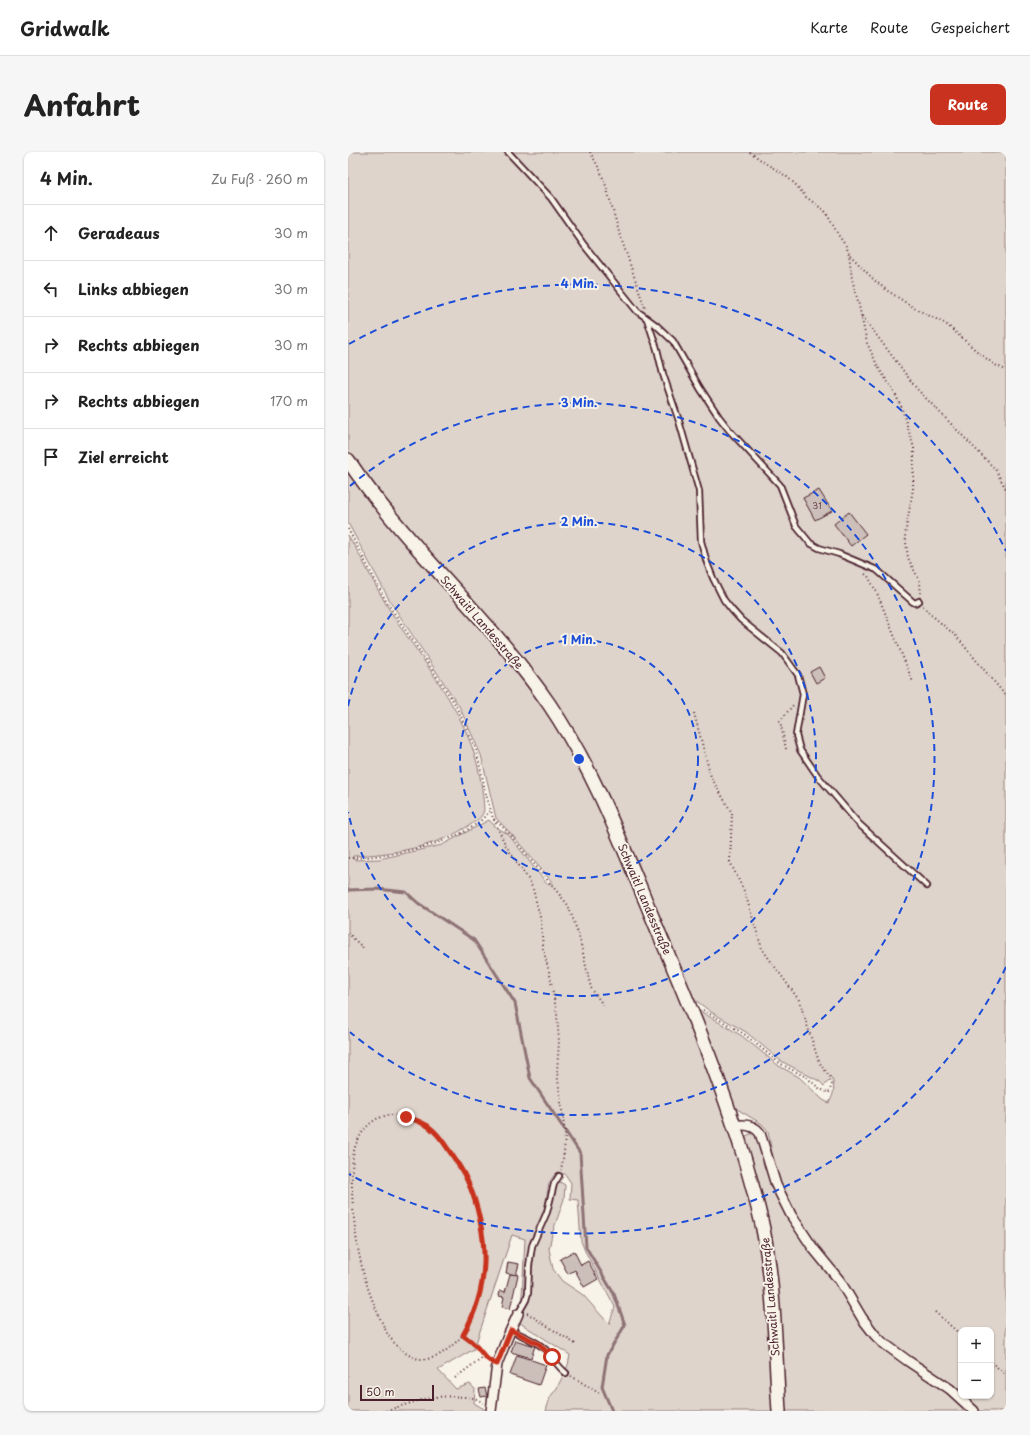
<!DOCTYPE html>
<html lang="de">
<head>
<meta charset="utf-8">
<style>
  body { margin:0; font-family:"Playpen Sans",sans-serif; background:#f6f6f6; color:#222 }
  .controls { position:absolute; right:12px; bottom:12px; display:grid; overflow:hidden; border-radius:8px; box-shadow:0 1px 3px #0004 }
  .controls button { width:36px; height:36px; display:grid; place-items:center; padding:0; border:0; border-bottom:1px solid #e0e0e0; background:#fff; color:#222; font:20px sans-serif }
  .scale { position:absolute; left:12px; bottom:10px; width:74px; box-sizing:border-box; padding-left:4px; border:2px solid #4a1f2b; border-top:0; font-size:11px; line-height:14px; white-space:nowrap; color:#4a1f2b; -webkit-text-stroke:3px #f7f3e8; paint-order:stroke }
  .stop { position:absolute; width:12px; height:12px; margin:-9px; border:3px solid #c8321e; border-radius:50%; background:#fff }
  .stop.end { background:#c8321e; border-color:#fff; box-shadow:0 1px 4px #0008 }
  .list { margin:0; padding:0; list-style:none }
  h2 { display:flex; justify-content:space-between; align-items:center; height:52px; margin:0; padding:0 16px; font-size:17px }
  h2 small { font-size:13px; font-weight:400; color:#767676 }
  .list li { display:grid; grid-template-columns:26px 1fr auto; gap:12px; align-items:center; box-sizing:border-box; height:56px; padding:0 16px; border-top:1px solid #e0e0e0 }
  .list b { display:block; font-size:15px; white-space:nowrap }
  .list em { font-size:13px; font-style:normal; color:#767676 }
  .icon { flex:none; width:22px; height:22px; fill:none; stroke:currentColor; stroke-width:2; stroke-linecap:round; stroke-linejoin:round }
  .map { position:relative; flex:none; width:658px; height:1259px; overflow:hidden; border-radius:8px }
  header { display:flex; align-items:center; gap:24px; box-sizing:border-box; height:56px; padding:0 20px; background:#fff; border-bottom:1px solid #e0e0e0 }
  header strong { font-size:19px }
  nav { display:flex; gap:22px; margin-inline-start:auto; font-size:14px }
  .intro { display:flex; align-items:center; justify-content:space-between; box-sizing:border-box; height:96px; padding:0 24px }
  h1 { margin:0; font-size:28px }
  .button { padding:10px 18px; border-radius:8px; background:#c8321e; color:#fff; font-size:14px; font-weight:700 }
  main { display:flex; gap:24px; padding:0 24px }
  aside { flex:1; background:#fff; border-radius:8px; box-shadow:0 1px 3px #0004 }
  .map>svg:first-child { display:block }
  .green { fill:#ded4cc; stroke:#947a7c }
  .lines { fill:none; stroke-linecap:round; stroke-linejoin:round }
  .stream { stroke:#8e7275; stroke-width:3 }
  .building { fill:#ccbfb9; stroke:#4a1f2b }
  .lane-casing { stroke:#4a1f2b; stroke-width:8 }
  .street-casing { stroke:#4a1f2b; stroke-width:12 }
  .secondary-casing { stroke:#4a1f2b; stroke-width:16 }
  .path { stroke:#4a1f2b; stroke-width:2; stroke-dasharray:1 3; stroke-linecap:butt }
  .lane { stroke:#f7f3e8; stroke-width:4.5 }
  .street { stroke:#f7f3e8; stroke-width:9 }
  .secondary { stroke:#f7f3e8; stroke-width:13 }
  .route { stroke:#c8321e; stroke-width:5 }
  .ring { fill:none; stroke:#1d4ed8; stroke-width:2; stroke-dasharray:7 5 }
  .labels { text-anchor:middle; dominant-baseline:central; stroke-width:4; stroke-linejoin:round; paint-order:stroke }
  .number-label { font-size:9px; fill:#6a474e }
  .street-label { font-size:11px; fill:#4a1f2b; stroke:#f7f3e8 }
  .centre { fill:#1d4ed8; stroke:#f7f3e8; stroke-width:2 }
  .ring-label { font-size:12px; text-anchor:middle; font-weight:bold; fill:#1d4ed8; stroke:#f7f3e8; stroke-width:4; stroke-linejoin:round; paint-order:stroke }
</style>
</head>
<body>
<header>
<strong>Gridwalk</strong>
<nav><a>Karte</a><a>Route</a><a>Gespeichert</a></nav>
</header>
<div class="intro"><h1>Anfahrt</h1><a class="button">Route</a></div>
<main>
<aside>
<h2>4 Min.<small>Zu Fuß · 260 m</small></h2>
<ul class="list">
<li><svg class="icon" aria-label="ahead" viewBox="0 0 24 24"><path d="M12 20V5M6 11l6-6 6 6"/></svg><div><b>Geradeaus</b></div><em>30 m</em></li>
<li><svg class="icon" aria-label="left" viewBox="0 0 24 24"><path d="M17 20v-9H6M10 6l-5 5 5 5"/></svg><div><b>Links abbiegen</b></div><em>30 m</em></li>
<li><svg class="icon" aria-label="right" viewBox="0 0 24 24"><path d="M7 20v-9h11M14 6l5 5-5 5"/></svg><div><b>Rechts abbiegen</b></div><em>30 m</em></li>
<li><svg class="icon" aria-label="right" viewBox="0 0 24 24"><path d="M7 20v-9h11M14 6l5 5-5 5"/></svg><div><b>Rechts abbiegen</b></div><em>170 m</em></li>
<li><svg class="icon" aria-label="arrive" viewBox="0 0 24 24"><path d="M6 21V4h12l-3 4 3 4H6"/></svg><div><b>Ziel erreicht</b></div></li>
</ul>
</aside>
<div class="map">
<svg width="658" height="1259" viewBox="0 0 658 1259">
  <rect width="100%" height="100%" fill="#f7f3e8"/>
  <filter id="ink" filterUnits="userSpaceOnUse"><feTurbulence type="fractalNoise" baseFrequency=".025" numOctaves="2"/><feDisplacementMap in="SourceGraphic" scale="8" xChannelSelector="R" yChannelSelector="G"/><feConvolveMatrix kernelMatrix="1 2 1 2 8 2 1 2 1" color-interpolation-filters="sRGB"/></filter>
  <g filter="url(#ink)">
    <!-- green -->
    <g class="green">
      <path d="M0 0H658V1259H632L617 1244H643V1178H613V1241L537 1187 530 1180 516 1161 496 1126 468 1094 447 1061 432 1032 426 1013 420 979 414 972 389 957 384 950 349 859H352L394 884 431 914 451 925 475 948 481 951C486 942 487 936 484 926L476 934 471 929 433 909 398 880 363 860 342 844 252 628 228 583 79 399 24 334 0 299Z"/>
      <path d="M0 317 27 356 94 431 172 522 197 556 243 633 366 932 394 1017 410 1079 417 1132 426 1259H198L202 1245 209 1236 220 1213 222 1203 169 1169 180 1149 183 1137 182 1120 184 1106 189 1087 202 1057 208 1032 210 1029 217 1033 216 1047 204 1082 201 1097 205 1117 214 1129 235 1143 261 1172 267 1155 237 1099 233 1089 230 1048 222 1047 223 1031 217 1022H207L201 1031 197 1055 192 1068 182 1089 176 1145 174 1144 177 1087 164 1083 126 1197 90 1218 108 1237 122 1232 127 1237 126 1251 136 1257 135 1259H0V383C15 407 26 433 41 457 71 505 110 549 127 604 132 621 135 640 136 658 134 667 125 671 117 676 84 696 43 702 5 704L6 708 31 707 94 693 141 668 148 675 160 682 199 732 205 731 165 684 148 666 133 603 111 554 42 449 0 371Z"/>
      <path d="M402 982H405L409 985 421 1026 489 1131 510 1168 621 1259H436L397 992 398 984Z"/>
    </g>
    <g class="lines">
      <!-- stream -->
      <path class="stream" d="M0 738 29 737 58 740 70 751 126 788 167 851 182 926 232 1001 238 1095 266 1142 277 1173 259 1203 254 1235 264 1259"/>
    </g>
    <!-- building -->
    <g class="building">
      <path d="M471 338 484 359 467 368 455 346Z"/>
      <path d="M501 360 518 382 503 394 486 372Z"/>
      <path d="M471 515 477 526 468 531 462 520Z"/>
      <path d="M226 1099 233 1113 240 1109 250 1127 236 1135 227 1118 220 1122 212 1107Z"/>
      <path d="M160 1110 171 1112 168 1123 158 1121Z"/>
      <path d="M162 1122 170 1123 162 1157 154 1155 156 1145 151 1144 152 1138 157 1140Z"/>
      <path d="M167 1188 187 1194 183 1206 163 1200Z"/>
      <path d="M169 1203 198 1213 191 1233 162 1223Z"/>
      <path d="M137 1236 139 1244 133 1245 131 1237Z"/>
    </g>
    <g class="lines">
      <defs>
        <g id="lane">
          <path d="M160 0 203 46 236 93 289 159 308 173 325 189 352 236 371 265 382 279 432 333 448 374 462 391 471 396 491 402 529 418 565 450 567 451 571 449"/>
          <path d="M299 167 309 197 315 222 331 269 351 339 353 389 359 411 365 426 376 448 384 458 393 468 434 501 450 523 455 542 448 583 452 598 469 623 511 672 579 734"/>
          <path d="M170 1162 178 1148 180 1141 181 1114 184 1094 199 1060 206 1032 211 1024"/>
          <path d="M163 1178C174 1184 188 1188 198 1198 205 1206 210 1215 218 1221"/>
        </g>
        <g id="street">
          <path d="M386 974C396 972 406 973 412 981L428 1033 443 1063 465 1096 492 1129 514 1166 527 1183 534 1190 560 1209 602 1237 626 1259"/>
          <path d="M143 1259 149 1212 160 1184 170 1162"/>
        </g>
        <path id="secondary" d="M0 308C59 396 141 465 201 552 248 621 276 698 308 774 340 850 372 926 396 1005 403 1029 410 1053 415 1077 427 1137 427 1199 431 1259"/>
      </defs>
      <!-- lane casing -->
      <use href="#lane" class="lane-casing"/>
      <!-- street casing -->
      <use href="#street" class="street-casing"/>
      <!-- secondary casing -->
      <use href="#secondary" class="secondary-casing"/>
      <!-- path -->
      <g class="path">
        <path d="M242 0 252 18 258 34 271 80 297 156"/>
        <path d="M402 0 417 11 438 24 447 32 458 45 477 59 491 84 498 94 501 102 504 127 510 149 519 191 530 215 545 238 553 254 566 296 565 337 557 383 560 406 572 430 573 443"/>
        <path d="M502 103 526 128 540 139 568 157 598 172 631 201 647 213 658 218"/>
        <path d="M514 164 569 237 647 317 658 337"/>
        <path d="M0 377 38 449 106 550 128 597 139 646 145 666 158 694 180 727 185 737 193 769 195 797 202 823 209 863 211 889 209 920 217 981 216 1001 213 1018"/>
        <path d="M517 422 520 424 529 441 565 530"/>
        <path d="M575 454 580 460 608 484 658 544"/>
        <path d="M346 561 363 625 384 661 382 710 397 741 414 797 451 848 471 910 482 925 484 932 481 941 472 937 458 925 433 912 424 905 396 882 355 858"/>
        <path d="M438 597 432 569 446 552"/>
        <path d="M146 667 160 680 220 753 231 784 243 836 255 853"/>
        <path d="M0 706C36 706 124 691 142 657"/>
        <path d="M0 781 15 796"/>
        <path d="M43 963C75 966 87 978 104 1003 124 1031 138 1077 136 1112 135 1135 128 1161 116 1181 112 1187 106 1192 101 1196 76 1217 57 1206 40 1183 28 1159 17 1133 12 1106 6 1081 0 1018 7 995 13 978 25 964 43 963Z"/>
        <path d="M587 1160 613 1183"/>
        <path d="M179 1161 229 1193"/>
        <path d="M115 1183 125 1191 141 1209"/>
        <path d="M643 1210 658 1223"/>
        <path d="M223 1224 251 1241"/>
        <path d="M107 1226 136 1204"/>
        <path d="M38 1259C65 1250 86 1242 115 1245 123 1245 129 1246 135 1251"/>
      </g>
      <!-- lane -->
      <use href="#lane" class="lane"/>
      <!-- street -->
      <use href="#street" class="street"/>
      <!-- secondary -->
      <use href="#secondary" class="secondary"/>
    </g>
  </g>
  <g class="lines" filter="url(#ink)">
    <!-- route -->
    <path class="route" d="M58 965C65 967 73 970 80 974 88 980 95 989 100 997 107 1007 114 1017 119 1028 130 1051 137 1086 136 1111 135 1136 127 1162 115 1183 118 1186 122 1188 125 1191 134 1199 137 1209 149 1212L163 1178 191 1192 204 1205"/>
  </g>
  <!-- distance rings -->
  <g class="ring">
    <circle cx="231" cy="607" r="119"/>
    <path d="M0 554A237 237 0 1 1 0 660"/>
    <path d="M2 334A356 356 0 1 1 2 880"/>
    <path d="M658 815A475 475 0 0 1 1 1022M1 192A475 475 0 0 1 658 399"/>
  </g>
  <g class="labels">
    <!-- number labels -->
    <g class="number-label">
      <text x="469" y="353">31</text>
    </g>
    <!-- street labels -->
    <g class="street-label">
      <text transform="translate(134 470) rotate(49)">Schwaitl Landesstraße</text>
      <text transform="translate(297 747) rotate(67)">Schwaitl Landesstraße</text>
      <text transform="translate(422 1145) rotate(-95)">Schwaitl Landesstraße</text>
    </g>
  </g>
  <circle cx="231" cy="607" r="6" class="centre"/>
  <g class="ring-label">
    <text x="231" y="136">4 Min.</text>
    <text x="231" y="255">3 Min.</text>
    <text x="231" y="374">2 Min.</text>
    <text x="231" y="492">1 Min.</text>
  </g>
</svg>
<div class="controls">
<button>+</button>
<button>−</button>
</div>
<div class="scale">50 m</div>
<div class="stop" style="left:204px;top:1205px"></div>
<div class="stop end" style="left:58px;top:965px"></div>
</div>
</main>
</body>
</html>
